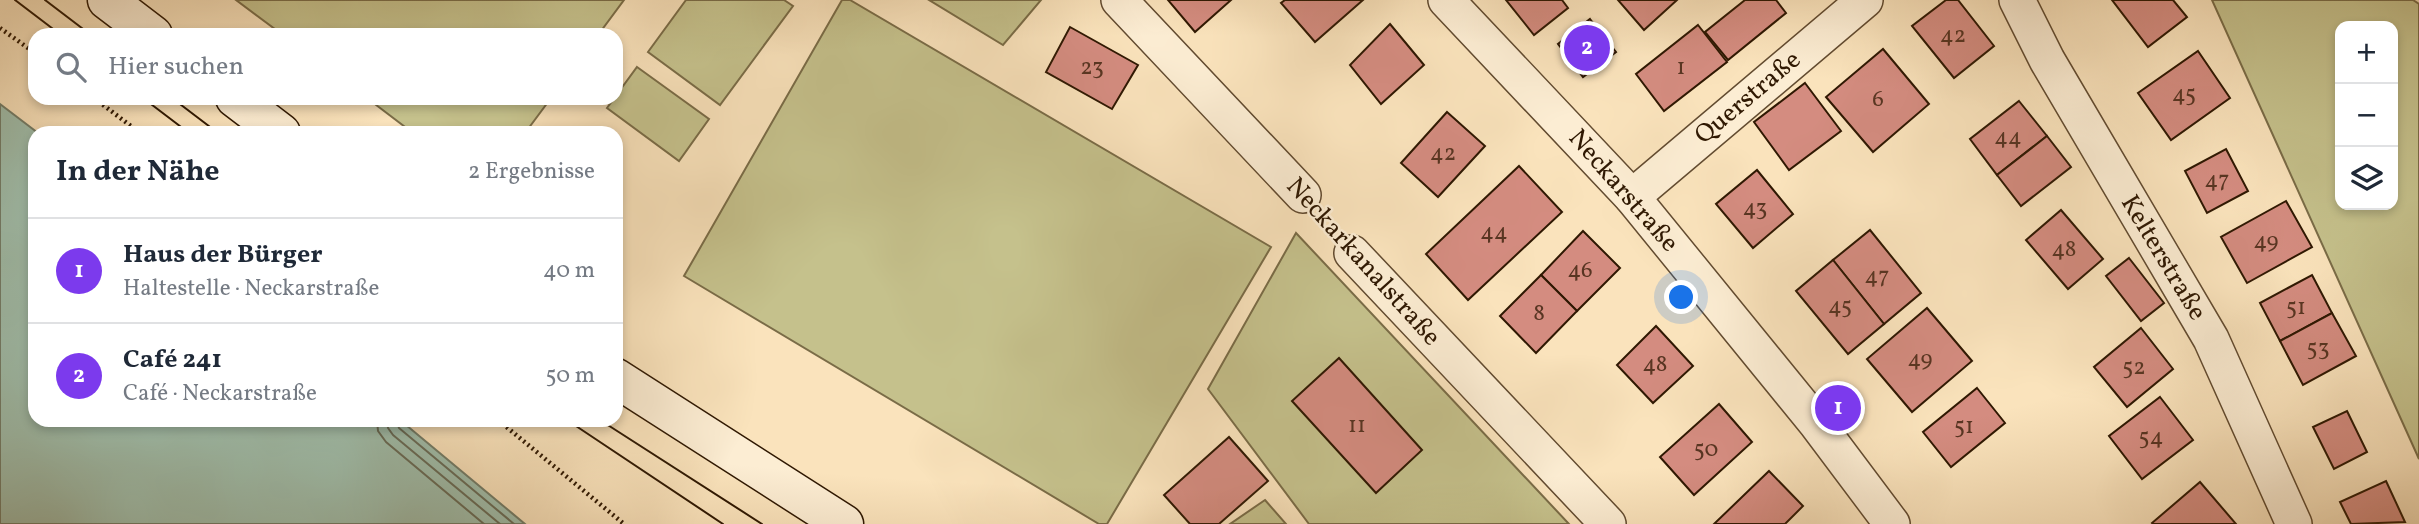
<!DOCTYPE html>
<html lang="de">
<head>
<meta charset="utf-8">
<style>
  body { margin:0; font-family:Vollkorn,serif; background:#f2f2f3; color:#1f2937 }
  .controls { position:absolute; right:21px; top:21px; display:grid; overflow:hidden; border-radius:14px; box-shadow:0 4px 10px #0003 }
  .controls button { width:63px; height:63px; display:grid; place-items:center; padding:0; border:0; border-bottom:2px solid #e0e1e3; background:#fff; color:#1f2937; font:35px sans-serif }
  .you { position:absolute; left:1682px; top:298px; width:24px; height:24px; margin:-18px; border:5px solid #fff; border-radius:50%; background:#1a73e8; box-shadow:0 0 0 10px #1a73e833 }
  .badge { display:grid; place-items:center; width:46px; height:46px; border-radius:50%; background:#7c3aed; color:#fff; font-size:23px; font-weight:700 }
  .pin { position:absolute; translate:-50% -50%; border:4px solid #fff; box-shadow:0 2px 7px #0006 }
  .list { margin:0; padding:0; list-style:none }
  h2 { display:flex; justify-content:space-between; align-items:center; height:91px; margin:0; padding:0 28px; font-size:30px }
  h2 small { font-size:23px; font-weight:400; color:#747a83 }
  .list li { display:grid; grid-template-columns:46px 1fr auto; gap:21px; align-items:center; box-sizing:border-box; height:105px; padding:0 28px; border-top:2px solid #e0e1e3 }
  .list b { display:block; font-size:26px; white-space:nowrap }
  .list p { margin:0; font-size:23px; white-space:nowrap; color:#747a83 }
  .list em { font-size:23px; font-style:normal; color:#747a83 }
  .icon { flex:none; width:38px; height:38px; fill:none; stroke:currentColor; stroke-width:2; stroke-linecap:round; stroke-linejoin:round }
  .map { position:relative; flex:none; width:2419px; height:524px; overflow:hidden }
  .search { position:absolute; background:#fff; box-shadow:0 4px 10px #0003; left:28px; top:28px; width:595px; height:77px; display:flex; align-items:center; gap:18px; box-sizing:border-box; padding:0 24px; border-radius:21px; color:#747a83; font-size:26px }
  .panel { position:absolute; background:#fff; box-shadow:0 4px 10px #0003; left:28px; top:126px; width:595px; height:301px; border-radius:21px }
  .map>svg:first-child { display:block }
  .green { fill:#c5c18c; stroke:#7a6c47; stroke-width:2; fill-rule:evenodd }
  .water { fill:#9fbeac; stroke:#727c68; stroke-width:2 }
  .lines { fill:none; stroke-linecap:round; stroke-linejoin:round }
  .shore { stroke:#676b57; stroke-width:2 }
  .building { fill:#d48c80; stroke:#2f1802; stroke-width:2 }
  .minor-casing { stroke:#624b30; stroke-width:38 }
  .secondary-casing { stroke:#2f1802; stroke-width:41 }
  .path { stroke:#2f1802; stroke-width:4.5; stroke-dasharray:2 3.5; stroke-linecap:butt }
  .minor { stroke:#fcedd3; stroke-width:35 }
  .secondary { stroke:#fcedd3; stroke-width:38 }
  .tram { stroke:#2f1802; stroke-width:2 }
  .labels { text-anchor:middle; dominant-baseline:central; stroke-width:5; stroke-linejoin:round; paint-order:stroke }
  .number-label { font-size:23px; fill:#583522 }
  .street-label { font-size:26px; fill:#2f1802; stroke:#fcedd3 }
</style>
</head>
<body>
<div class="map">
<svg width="2419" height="524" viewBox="0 0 2419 524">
  <rect width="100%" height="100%" fill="#fae3bc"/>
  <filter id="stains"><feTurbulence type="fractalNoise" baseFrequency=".00286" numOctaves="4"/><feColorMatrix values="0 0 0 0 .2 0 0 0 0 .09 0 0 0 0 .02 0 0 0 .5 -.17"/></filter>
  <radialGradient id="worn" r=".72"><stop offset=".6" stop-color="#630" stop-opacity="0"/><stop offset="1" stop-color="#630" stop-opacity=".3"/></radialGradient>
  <!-- green -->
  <g class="green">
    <path d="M236 0H624L598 35H283Z"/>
    <path d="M686 0H784L793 6 720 105 648 52Z"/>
    <path d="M842 0H850L1271 247 1107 524H1099L684 276Z"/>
    <path d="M929 0H1041L1003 45Z"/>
    <path d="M2212 0H2413L2419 4V459ZM2340 26H2393V205H2340Z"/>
    <path d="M637 67 709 119 679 161 607 108Z"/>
    <path d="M367 98H551L525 133H413Z"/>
    <path d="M1296 233 1569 524H1309L1208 389Z"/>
    <path d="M1265 500 1286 524H1230Z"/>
  </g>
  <!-- water -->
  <path class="water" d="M0 104 38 133H35V420H400L525 524H0Z"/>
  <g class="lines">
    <!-- shore -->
    <g class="shore">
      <path d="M377 420 378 431 386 442 484 524"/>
      <path d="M387 420 388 428 393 435 500 524"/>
      <path d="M396 420 399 428 514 524"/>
    </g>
  </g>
  <!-- building -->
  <g class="building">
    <path d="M1168 0H1231L1195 32Z"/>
    <path d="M1285 0H1363L1315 42 1281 3Z"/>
    <path d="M1506 0H1562L1568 8 1534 35Z"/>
    <path d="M1618 0H1677L1644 30Z"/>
    <path d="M1745 0H1776L1786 13 1728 60 1705 32Z"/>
    <path d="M1946 0H1958L1994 46 1954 78 1912 26Z"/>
    <path d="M2112 0H2173L2187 17 2148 47Z"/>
    <path d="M1590 19 1616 52 1583 77 1558 44Z"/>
    <path d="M1390 24 1424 65 1381 104 1350 65Z"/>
    <path d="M1698 25 1727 62 1664 111 1636 74Z"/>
    <path d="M1070 27 1138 65 1112 109 1046 72Z"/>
    <path d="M1883 49 1929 104 1873 152 1826 97Z"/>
    <path d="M2198 51 2230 98 2171 140 2138 93Z"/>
    <path d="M1805 83 1841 131 1789 170 1754 122Z"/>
    <path d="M2019 101 2047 136 1997 175 1970 139Z"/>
    <path d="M1447 112 1485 146 1438 197 1401 163Z"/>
    <path d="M2047 136 2071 167 2021 206 1997 175Z"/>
    <path d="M2226 149 2248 191 2207 213 2185 171Z"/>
    <path d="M1519 166 1562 212 1468 300 1426 254Z"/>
    <path d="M1757 170 1793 214 1753 248 1716 204Z"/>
    <path d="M2286 201 2312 247 2247 283 2221 237Z"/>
    <path d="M2061 210 2103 259 2068 289 2026 240Z"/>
    <path d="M1870 230 1921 293 1884 324 1833 260Z"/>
    <path d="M1583 231 1620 268 1577 311 1541 275Z"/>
    <path d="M2129 258 2164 303 2141 321 2106 276Z"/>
    <path d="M1833 260 1884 324 1848 354 1796 291Z"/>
    <path d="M1541 275 1577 311 1536 353 1500 316Z"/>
    <path d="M2312 275 2332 313 2280 341 2260 303Z"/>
    <path d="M1927 308 1972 361 1912 412 1867 359Z"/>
    <path d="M2332 313 2356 356 2303 385 2280 341Z"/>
    <path d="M1656 326 1693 366 1653 403 1617 365Z"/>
    <path d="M2141 328 2173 369 2127 407 2094 367Z"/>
    <path d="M1339 358 1422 450 1376 493 1292 401Z"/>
    <path d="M1977 388 2005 423 1951 467 1923 432Z"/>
    <path d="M2160 397 2193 440 2142 479 2109 436Z"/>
    <path d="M1719 404 1752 442 1694 495 1660 457Z"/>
    <path d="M2347 411 2367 452 2334 469 2313 427Z"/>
    <path d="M1229 437 1268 481 1219 524H1190L1164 495Z"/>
    <path d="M1769 471 1803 506 1785 524H1714Z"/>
    <path d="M2386 481 2405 522 2351 524 2340 502Z"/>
    <path d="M2200 482 2236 524H2153L2152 523Z"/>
  </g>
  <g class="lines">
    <defs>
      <g id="minor">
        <path d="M1119 0 1303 195"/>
        <path d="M1446 0 1632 197 1817 424 1892 524"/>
        <path d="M2017 0 2047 60 2211 339 2294 524"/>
        <path d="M1632 197 1865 0"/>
        <path d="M1352 253 1608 524"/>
      </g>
      <g id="secondary">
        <path d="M107 0 153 35"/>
        <path d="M235 98 281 133"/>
        <path d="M616 378 844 524"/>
      </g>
    </defs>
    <!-- minor casing -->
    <use href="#minor" class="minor-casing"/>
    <!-- secondary casing -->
    <use href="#secondary" class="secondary-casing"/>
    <!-- path -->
    <g class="path">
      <path d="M0 28 35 53"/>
      <path d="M94 98 140 133"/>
      <path d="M498 420 624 524"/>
    </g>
    <!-- minor -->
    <use href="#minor" class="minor"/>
    <!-- secondary -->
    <use href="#secondary" class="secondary"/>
    <!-- tram -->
    <g class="tram">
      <path d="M15 0 61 35"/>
      <path d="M45 0 91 35"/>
      <path d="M143 98 189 133"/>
      <path d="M172 98 218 133"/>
      <path d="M567 420 723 524"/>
      <path d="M600 420 762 524"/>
    </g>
  </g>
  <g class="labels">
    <!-- number labels -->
    <g class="number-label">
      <text x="1953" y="36">42</text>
      <text x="1092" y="68">23</text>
      <text x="1681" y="68">1</text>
      <text x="2184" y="95">45</text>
      <text x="1878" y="100">6</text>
      <text x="2008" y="138">44</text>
      <text x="1443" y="154">42</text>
      <text x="2217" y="181">47</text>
      <text x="1755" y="209">43</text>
      <text x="1494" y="233">44</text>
      <text x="2266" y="242">49</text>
      <text x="2064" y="250">48</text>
      <text x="1580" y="271">46</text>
      <text x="1877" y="277">47</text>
      <text x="1840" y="307">45</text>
      <text x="2296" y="308">51</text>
      <text x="1539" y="314">8</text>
      <text x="2318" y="349">53</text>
      <text x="1920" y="360">49</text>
      <text x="1655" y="365">48</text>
      <text x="2134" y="368">52</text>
      <text x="1357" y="426">11</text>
      <text x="1964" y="427">51</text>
      <text x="2151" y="438">54</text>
      <text x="1706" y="450">50</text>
    </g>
    <!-- street labels -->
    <g class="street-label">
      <text transform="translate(1748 98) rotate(-40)">Querstraße</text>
      <text transform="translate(1623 191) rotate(49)">Neckarstraße</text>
      <text transform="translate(2163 258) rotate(59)">Kelterstraße</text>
      <text transform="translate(1363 262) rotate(48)">Neckarkanalstraße</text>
    </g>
  </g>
  <rect width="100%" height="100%" filter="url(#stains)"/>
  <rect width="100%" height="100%" fill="url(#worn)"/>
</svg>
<div class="controls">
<button>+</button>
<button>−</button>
<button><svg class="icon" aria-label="layers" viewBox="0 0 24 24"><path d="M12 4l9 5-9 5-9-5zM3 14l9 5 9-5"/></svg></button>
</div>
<div class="you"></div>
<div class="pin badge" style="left:1838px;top:408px">1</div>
<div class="pin badge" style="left:1587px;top:48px">2</div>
<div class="search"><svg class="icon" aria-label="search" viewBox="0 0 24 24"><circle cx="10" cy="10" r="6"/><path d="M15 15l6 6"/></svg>Hier suchen</div>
<section class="panel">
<h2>In der Nähe<small>2 Ergebnisse</small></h2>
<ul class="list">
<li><span class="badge">1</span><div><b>Haus der Bürger</b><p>Haltestelle · Neckarstraße</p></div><em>40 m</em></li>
<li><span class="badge">2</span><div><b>Café 241</b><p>Café · Neckarstraße</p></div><em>50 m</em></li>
</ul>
</section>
</div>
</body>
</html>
